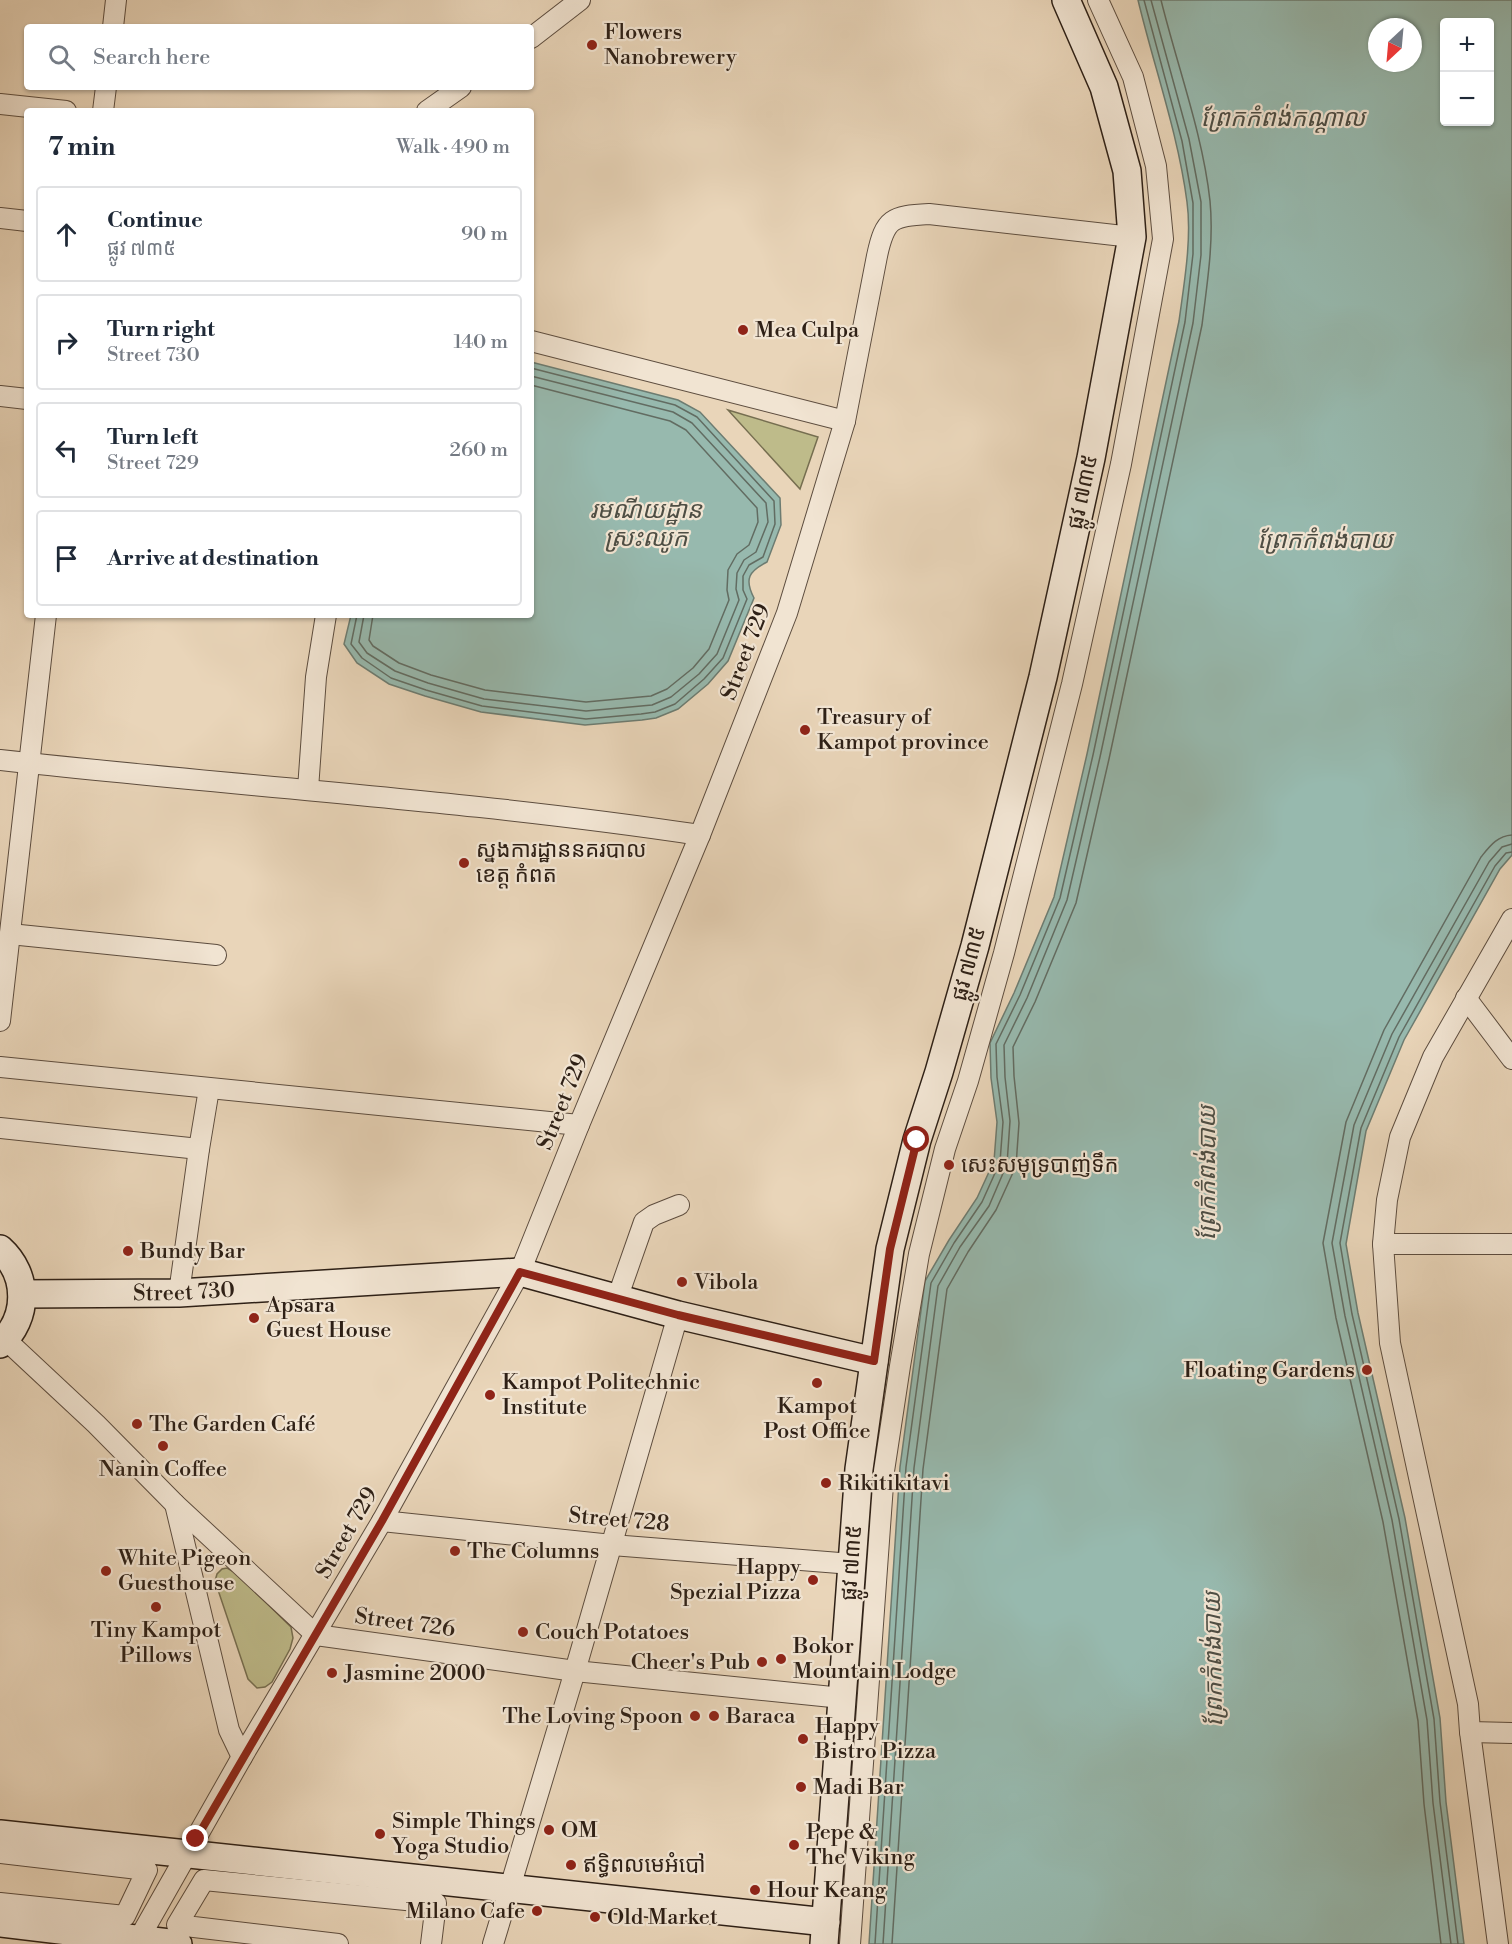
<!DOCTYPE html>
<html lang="en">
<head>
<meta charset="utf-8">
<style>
  body { margin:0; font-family:"Libre Bodoni","Noto Sans Khmer",serif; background:#f6f6f7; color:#1f2937 }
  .controls { position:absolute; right:18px; top:18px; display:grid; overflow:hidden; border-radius:6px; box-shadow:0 2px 4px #0004 }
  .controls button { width:54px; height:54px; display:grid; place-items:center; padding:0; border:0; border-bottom:2px solid #e0e1e3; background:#fff; color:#1f2937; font:30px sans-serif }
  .compass { position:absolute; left:1368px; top:18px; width:54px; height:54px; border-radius:50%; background:#fff; box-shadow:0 2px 4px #0004; rotate:206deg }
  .stop { position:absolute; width:18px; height:18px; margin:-14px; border:4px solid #8f2418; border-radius:50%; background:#fff }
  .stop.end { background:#8f2418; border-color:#fff; box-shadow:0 2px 6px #0008 }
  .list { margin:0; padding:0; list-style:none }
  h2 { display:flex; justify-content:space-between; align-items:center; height:78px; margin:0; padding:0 24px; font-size:26px }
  h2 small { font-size:20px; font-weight:400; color:#747a83 }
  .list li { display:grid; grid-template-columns:39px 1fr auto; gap:18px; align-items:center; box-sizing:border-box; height:96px; margin:0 12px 12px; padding:0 12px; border:2px solid #e0e1e3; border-radius:6px }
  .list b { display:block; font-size:22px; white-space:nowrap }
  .list p { margin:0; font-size:20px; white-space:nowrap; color:#747a83 }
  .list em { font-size:20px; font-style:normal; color:#747a83 }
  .icon { flex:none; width:33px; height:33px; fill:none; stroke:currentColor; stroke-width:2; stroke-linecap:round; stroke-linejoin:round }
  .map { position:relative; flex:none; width:1512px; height:1944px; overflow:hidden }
  .search { position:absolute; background:#fff; box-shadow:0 2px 4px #0004; left:24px; top:24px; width:510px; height:66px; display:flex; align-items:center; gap:15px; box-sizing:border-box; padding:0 21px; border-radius:6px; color:#747a83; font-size:22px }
  .panel { position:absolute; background:#fff; box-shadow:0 2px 4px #0004; left:24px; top:108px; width:510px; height:510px; border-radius:6px }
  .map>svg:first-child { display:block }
  .green { fill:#bebb8a; stroke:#766e50; stroke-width:1.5 }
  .water { fill:#97b9ae; stroke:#6d7c71; stroke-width:1.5; fill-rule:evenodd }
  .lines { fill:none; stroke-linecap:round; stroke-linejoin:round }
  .shore { stroke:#626c62; stroke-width:1.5 }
  .street-casing { stroke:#5d4d3f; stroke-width:22 }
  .secondary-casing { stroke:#2e2016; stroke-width:30 }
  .street { stroke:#f1e4d2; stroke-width:20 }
  .secondary { stroke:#f1e4d2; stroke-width:27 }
  .route { stroke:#8f2418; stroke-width:8 }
  .poi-dot { fill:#8f2418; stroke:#f1e4d2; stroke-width:2 }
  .labels { text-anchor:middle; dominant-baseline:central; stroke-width:4.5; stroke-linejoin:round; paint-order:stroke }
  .poi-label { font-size:22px; fill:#2e2016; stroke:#f1e4d2; text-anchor:start }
  .street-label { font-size:22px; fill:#2e2016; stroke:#f1e4d2 }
  .water-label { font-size:24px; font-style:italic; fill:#4e4e44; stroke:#f1e4d2 }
</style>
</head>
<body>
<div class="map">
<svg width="1512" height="1944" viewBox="0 0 1512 1944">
  <rect width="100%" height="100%" fill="#e9d5b9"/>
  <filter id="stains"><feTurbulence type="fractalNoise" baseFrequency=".00333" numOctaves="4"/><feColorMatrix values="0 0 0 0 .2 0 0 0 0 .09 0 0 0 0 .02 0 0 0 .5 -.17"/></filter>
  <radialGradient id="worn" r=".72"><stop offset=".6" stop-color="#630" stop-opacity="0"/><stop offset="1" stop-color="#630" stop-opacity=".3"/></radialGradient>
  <!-- green -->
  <g class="green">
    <path d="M728 410 818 437 800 489Z"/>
    <path d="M227 1568 236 1573 291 1627 293 1638 290 1649 272 1682 265 1687 257 1688 248 1679 215 1581 217 1574 222 1569Z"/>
  </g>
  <!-- water -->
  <g class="water">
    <path d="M1138 0H1512V855L1500 869 1404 1040 1366 1131 1346 1244 1358 1313 1405 1518 1440 1718 1446 1802 1464 1944H869L900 1467 925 1281 949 1240 977 1198 994 1161 997 1122 991 1078 990 1043 1014 993 1054 897 1087 754 1179 321C1184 284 1192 239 1187 202 1178 133 1154 67 1138 0ZM1444 22H1490V122H1444ZM1377 27H1413V63H1377Z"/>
    <path d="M531 362 678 400 700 412 780 498 781 525 767 562C749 571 744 579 754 598L728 661 708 684 678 709 656 718 642 720 585 725 481 712 425 696 389 684 357 663 344 644 351 615H531Z"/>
  </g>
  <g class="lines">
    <!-- shore -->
    <g class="shore">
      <path d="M357 615 351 644 362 658 391 678 426 690 482 706 586 719 641 714 655 712 675 704 704 679 723 658 747 599 743 590V576L749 565 763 557 775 524 774 501 697 417 675 405 531 368"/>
      <path d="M364 615 359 642 367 653 395 671 428 683 484 699 586 711 652 705 671 697 699 674 717 654 739 600 736 589 737 573 744 560 756 552 768 522 766 503 692 423 673 412 531 376"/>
      <path d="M373 615 369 640 373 646 399 663 431 675 485 690 586 702 651 696 667 689 693 668 709 649 729 600 727 590 728 570 737 554 749 545 758 522 757 508 686 430 670 421 531 385"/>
      <path d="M875 1944 906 1467 931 1283 954 1243 982 1202 1000 1162 1003 1122 997 1077 996 1044 1020 995 1060 898 1093 755 1185 322 1193 254V203L1182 141 1144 0"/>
      <path d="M883 1944 914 1468 938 1286 960 1247 989 1206 1007 1164 1010 1121 1005 1077 1004 1045 1027 998 1067 900 1100 757 1193 323 1201 255V202L1189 139 1151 0"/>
      <path d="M892 1944 923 1469 947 1289 968 1252 996 1210 1016 1166 1019 1123 1014 1076 1013 1047 1035 1002 1076 903 1109 759 1202 325C1207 284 1214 242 1210 201 1203 135 1177 65 1161 0"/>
      <path d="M1441 1944 1424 1804 1418 1721 1383 1522 1336 1318 1323 1243 1346 1122 1384 1030 1481 857C1490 846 1497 836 1512 835"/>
      <path d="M1451 1944 1433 1803 1427 1720 1392 1520 1345 1316 1332 1243 1354 1125 1392 1034 1489 862 1502 847 1512 844"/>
      <path d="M1458 1944 1440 1802 1434 1719 1399 1519 1352 1314 1340 1243 1361 1128 1399 1037 1495 866 1506 853 1512 852"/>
    </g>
    <defs>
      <g id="street">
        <path d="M113 27 116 0"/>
        <path d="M531 38 580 0"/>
        <path d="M0 104 66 111"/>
        <path d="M103 111 106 87"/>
        <path d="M427 111 461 87"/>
        <path d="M0 218 27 221"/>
        <path d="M531 341 845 421"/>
        <path d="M0 396 27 399"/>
        <path d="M0 760C233 786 468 800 700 835"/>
        <path d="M308 789 316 677 326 615"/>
        <path d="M1512 919 1433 1057 1400 1137 1387 1200 1383 1244 1390 1343 1468 1704 1470 1732 1512 1733"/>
        <path d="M10 934 216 955"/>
        <path d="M1466 998 1512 1059"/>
        <path d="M0 1021 46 615"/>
        <path d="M0 1067 579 1125"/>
        <path d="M0 1128 199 1149"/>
        <path d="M1383 1244H1512"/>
        <path d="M179 1293 199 1149 209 1089"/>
        <path d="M617 1299 644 1222 654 1215 679 1205"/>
        <path d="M5 1339 96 1424 175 1504 316 1635 575 1671 842 1698"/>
        <path d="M175 1504 229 1730 242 1757"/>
        <path d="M382 1521 612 1545 852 1564"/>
        <path d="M1470 1732 1498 1944"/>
        <path d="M0 1853 147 1870 125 1916 0 1903"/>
        <path d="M136 1944 242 1757 382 1521 520 1272 579 1125 700 835 787 613 845 421 877 256C885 218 892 216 929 214L1132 237"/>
        <path d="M338 1944 177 1925 204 1880 436 1903 431 1944"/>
        <path d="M493 1944 575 1671 678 1315"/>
        <path d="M850 1944 884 1471 900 1366 919 1254 945 1149 968 1081 1004 953 1072 684 1121 464 1163 239 1156 166 1133 77 1098 0"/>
      </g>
      <g id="secondary">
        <path d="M0 1249C29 1275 29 1318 0 1344"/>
        <path id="s1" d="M22 1294 179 1293 520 1272 678 1315 874 1361"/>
        <path d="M0 1834 826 1922"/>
        <path d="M0 1923 178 1944"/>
        <path d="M824 1944 859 1469 890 1249 917 1140 939 1072 975 946 1043 677 1091 458 1132 237 1127 171 1104 87 1066 0"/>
      </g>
    </defs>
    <!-- street casing -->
    <use href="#street" class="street-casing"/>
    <!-- secondary casing -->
    <use href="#secondary" class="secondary-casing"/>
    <!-- street -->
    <use href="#street" class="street"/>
    <!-- secondary -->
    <use href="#secondary" class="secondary"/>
  </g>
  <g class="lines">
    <!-- route -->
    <path class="route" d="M196 1839 382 1521 520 1272 678 1315 874 1361 890 1249 917 1140"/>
  </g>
  <!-- markers -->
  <g class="poi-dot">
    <circle cx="592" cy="45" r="6"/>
    <circle cx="743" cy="330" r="6"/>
    <circle cx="805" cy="730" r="6"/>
    <circle cx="464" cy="863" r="6"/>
    <circle cx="949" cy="1165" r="6"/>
    <circle cx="128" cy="1251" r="6"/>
    <circle cx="682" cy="1282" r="6"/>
    <circle cx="254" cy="1318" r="6"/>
    <circle cx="1367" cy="1370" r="6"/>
    <circle cx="817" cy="1383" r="6"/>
    <circle cx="490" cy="1395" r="6"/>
    <circle cx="137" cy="1424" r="6"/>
    <circle cx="163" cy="1446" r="6"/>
    <circle cx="826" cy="1483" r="6"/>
    <circle cx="455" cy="1551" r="6"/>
    <circle cx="106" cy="1571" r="6"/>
    <circle cx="813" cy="1580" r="6"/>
    <circle cx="156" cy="1607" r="6"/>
    <circle cx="523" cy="1632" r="6"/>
    <circle cx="781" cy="1659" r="6"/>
    <circle cx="762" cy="1662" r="6"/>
    <circle cx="332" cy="1673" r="6"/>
    <circle cx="695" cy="1716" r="6"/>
    <circle cx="714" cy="1716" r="6"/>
    <circle cx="803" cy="1739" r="6"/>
    <circle cx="801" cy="1787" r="6"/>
    <circle cx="549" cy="1830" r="6"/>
    <circle cx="380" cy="1834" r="6"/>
    <circle cx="794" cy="1845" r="6"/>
    <circle cx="571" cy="1865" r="6"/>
    <circle cx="755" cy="1890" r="6"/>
    <circle cx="537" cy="1911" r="6"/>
    <circle cx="595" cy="1917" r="6"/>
  </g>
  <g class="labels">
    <!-- poi labels -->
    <g class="poi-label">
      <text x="604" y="32">Flowers<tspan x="604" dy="25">Nanobrewery</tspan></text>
      <text x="755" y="330">Mea Culpa</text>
      <text x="817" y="717">Treasury of<tspan x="817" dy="25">Kampot province</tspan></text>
      <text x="476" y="850">ស្នងការដ្ឋាននគរបាល<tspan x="476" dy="25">ខេត្ត កំពត</tspan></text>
      <text x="961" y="1165">សេះសមុទ្របាញ់ទឹក</text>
      <text x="140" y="1251">Bundy Bar</text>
      <text x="694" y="1282">Vibola</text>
      <text x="266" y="1305">Apsara<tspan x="266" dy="25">Guest House</tspan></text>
      <text x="1355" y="1370" text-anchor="end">Floating Gardens</text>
      <text x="502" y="1382">Kampot Politechnic<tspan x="502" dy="25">Institute</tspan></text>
      <text x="817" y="1406" text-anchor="middle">Kampot<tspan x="817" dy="25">Post Office</tspan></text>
      <text x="149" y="1424">The Garden Café</text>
      <text x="163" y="1469" text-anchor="middle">Nanin Coffee</text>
      <text x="838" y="1483">Rikitikitavi</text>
      <text x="467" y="1551">The Columns</text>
      <text x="118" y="1558">White Pigeon<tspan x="118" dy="25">Guesthouse</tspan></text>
      <text x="801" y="1567" text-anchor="end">Happy<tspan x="801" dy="25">Spezial Pizza</tspan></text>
      <text x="156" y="1630" text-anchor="middle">Tiny Kampot<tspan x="156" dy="25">Pillows</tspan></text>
      <text x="535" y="1632">Couch Potatoes</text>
      <text x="793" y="1646">Bokor<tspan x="793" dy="25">Mountain Lodge</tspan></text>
      <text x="750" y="1662" text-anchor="end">Cheer's Pub</text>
      <text x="344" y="1673">Jasmine 2000</text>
      <text x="683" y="1716" text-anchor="end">The Loving Spoon</text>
      <text x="726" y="1716">Baraca</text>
      <text x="815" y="1726">Happy<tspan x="815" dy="25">Bistro Pizza</tspan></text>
      <text x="813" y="1787">Madi Bar</text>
      <text x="392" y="1821">Simple Things<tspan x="392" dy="25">Yoga Studio</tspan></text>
      <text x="561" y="1830">OM</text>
      <text x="806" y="1832">Pepe &amp;<tspan x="806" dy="25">The Viking</tspan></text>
      <text x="583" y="1865">ឥទ្ធិពលមេអំបៅ</text>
      <text x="767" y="1890">Hour Keang</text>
      <text x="525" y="1911" text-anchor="end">Milano Cafe</text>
      <text x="607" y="1917">Old Market</text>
    </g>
    <!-- street labels -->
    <g class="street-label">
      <text transform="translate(1083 492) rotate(-78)">ផ្លូវ ៧៣៥</text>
      <text transform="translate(746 652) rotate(-69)">Street 729</text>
      <text transform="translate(969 964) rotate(-75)">ផ្លូវ ៧៣៥</text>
      <text transform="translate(563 1102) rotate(-68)">Street 729</text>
      <text stroke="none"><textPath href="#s1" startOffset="162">Street 730</textPath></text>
      <text transform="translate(619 1520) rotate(5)">Street 728</text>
      <text transform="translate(347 1533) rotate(-60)">Street 729</text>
      <text transform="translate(852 1563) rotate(-86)">ផ្លូវ ៧៣៥</text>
      <text transform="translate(405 1623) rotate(8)">Street 726</text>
    </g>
    <!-- water labels -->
    <g class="water-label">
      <text x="1283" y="119">ព្រែកកំពង់កណ្តាល</text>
      <text x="646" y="511">រមណីយដ្ឋាន<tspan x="646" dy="28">ស្រះឈូក</tspan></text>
      <text x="1325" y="541">ព្រែកកំពង់បាយ</text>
      <text transform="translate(1208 1173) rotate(-90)">ព្រែកកំពង់បាយ</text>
      <text transform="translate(1214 1659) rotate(-91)">ព្រែកកំពង់បាយ</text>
    </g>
  </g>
  <rect width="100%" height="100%" filter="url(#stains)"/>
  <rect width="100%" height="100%" fill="url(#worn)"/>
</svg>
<div class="controls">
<button>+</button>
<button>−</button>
</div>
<svg class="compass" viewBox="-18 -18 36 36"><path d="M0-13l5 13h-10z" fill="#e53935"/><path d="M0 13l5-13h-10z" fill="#747a83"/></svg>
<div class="stop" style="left:917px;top:1140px"></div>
<div class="stop end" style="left:196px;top:1839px"></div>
<div class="search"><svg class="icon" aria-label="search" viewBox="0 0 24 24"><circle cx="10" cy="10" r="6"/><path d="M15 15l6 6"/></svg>Search here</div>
<section class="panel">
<h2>7 min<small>Walk · 490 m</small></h2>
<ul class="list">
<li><svg class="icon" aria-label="ahead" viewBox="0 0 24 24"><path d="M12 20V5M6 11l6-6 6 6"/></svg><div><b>Continue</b><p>ផ្លូវ ៧៣៥</p></div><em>90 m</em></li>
<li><svg class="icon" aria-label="right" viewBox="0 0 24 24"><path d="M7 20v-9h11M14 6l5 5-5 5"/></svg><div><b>Turn right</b><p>Street 730</p></div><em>140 m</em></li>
<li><svg class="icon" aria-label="left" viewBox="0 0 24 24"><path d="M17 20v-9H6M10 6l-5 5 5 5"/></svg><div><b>Turn left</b><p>Street 729</p></div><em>260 m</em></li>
<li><svg class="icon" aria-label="arrive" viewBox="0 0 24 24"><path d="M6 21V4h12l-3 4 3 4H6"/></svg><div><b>Arrive at destination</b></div></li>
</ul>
</section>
</div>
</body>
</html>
